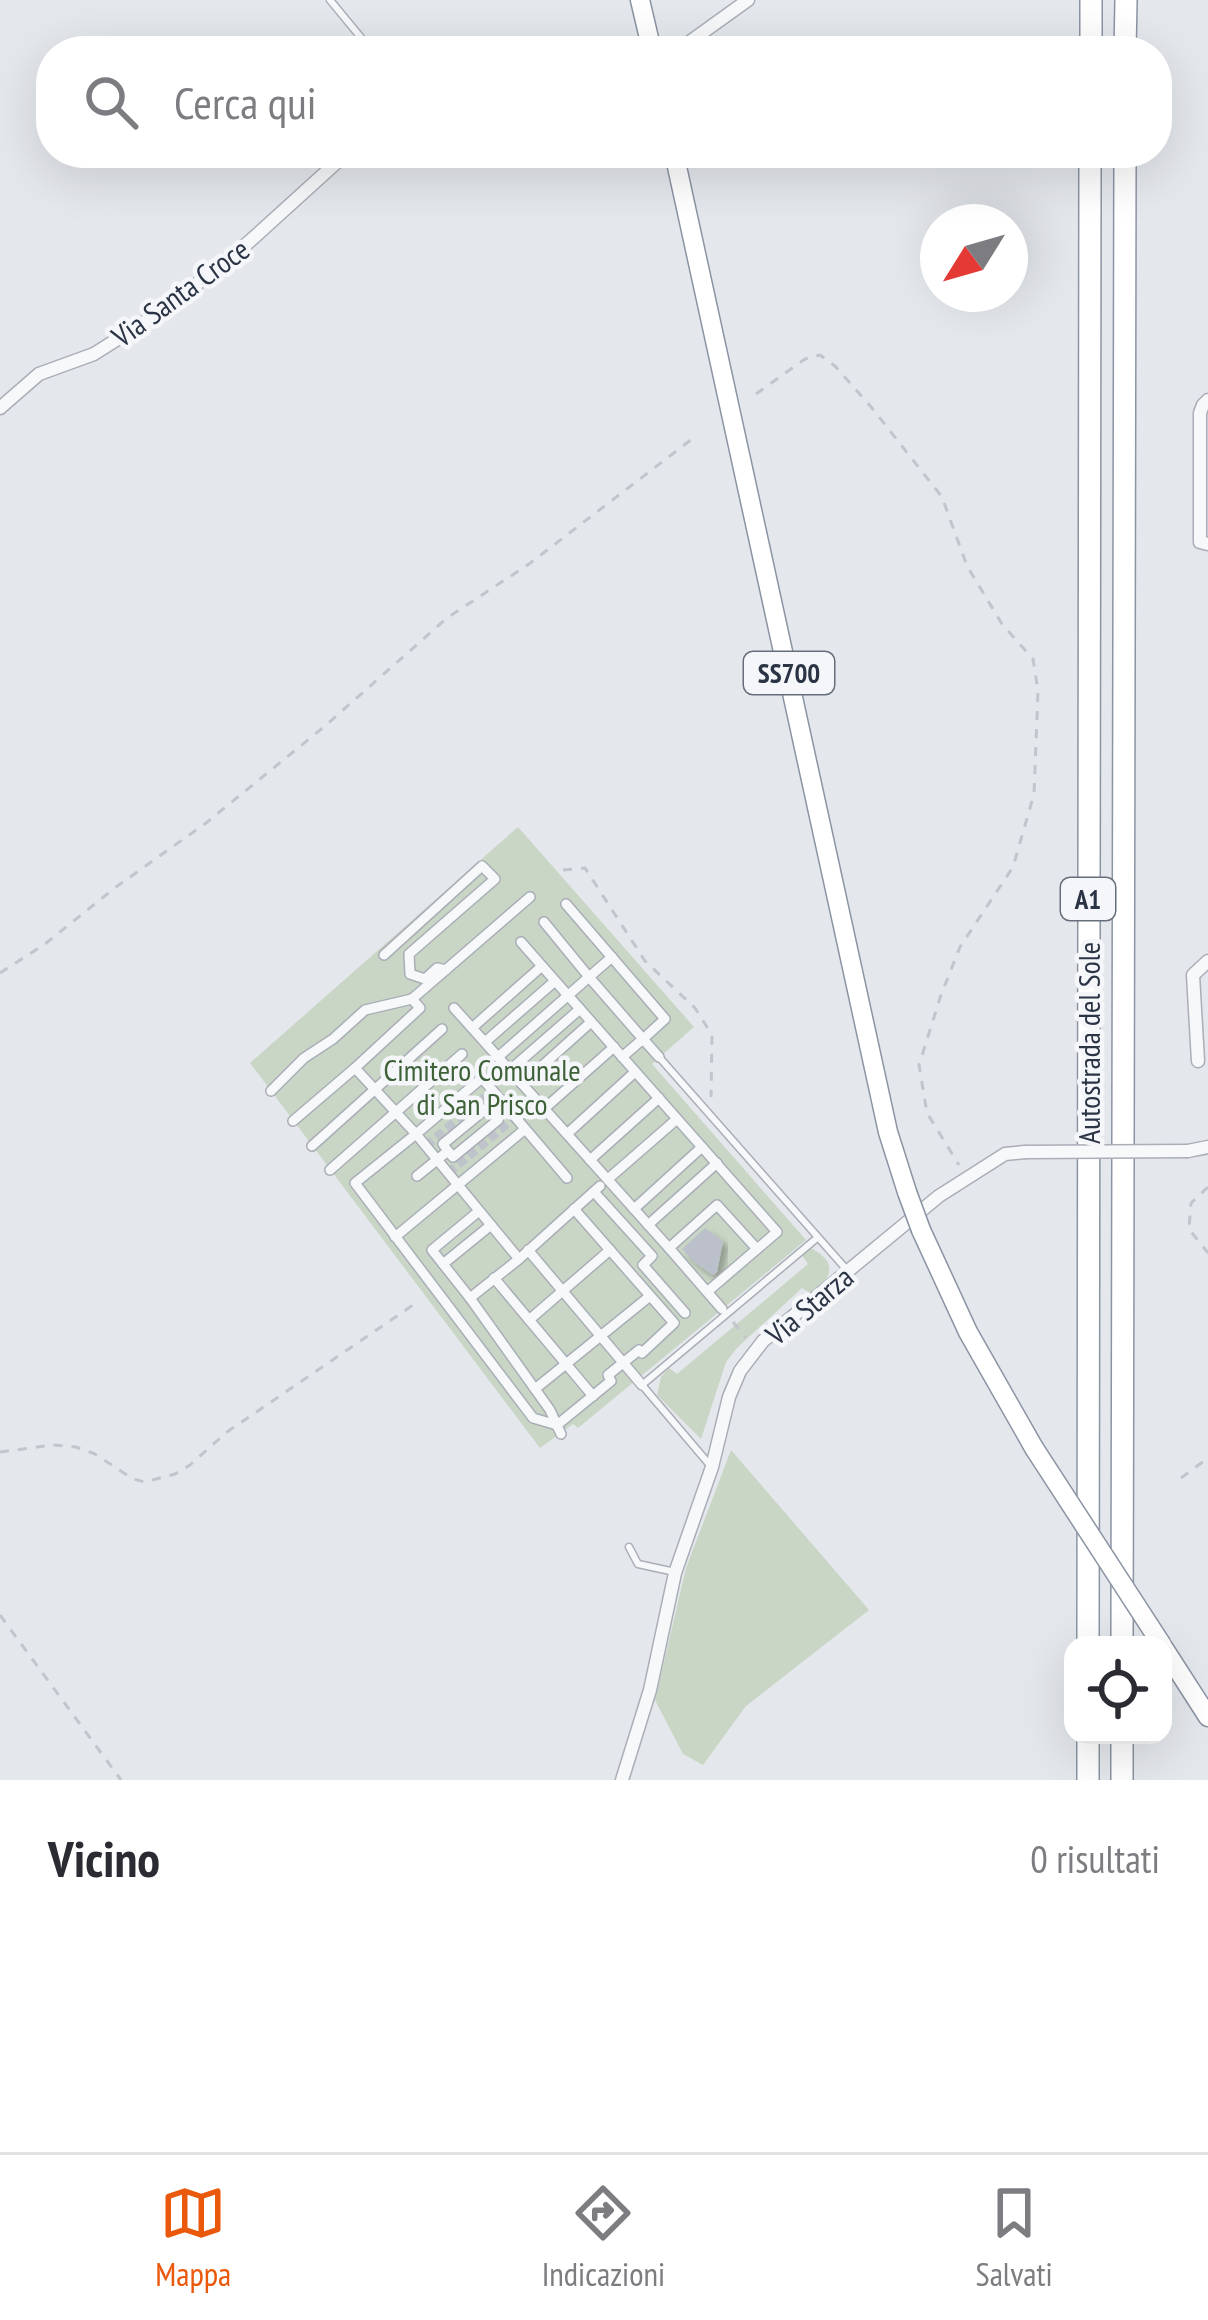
<!DOCTYPE html>
<html lang="it">
<head>
<meta charset="utf-8">
<style>
  body { margin:0; font-family:"PT Sans Narrow",sans-serif; background:#f7f7f7; color:#2b2b33 }
  .controls { position:absolute; right:36px; bottom:36px; display:grid; overflow:hidden; border-radius:24px; box-shadow:0 12px 48px #0002 }
  .controls button { width:108px; height:108px; display:grid; place-items:center; padding:0; border:0; border-bottom:3px solid #e1e1e2; background:#fff; color:#2b2b33; font:60px sans-serif }
  .compass { position:absolute; left:920px; top:204px; width:108px; height:108px; border-radius:50%; background:#fff; box-shadow:0 12px 48px #0002; rotate:233deg }
  .list { margin:0; padding:0; list-style:none }
  h2 { display:flex; justify-content:space-between; align-items:center; height:156px; margin:0; padding:0 48px; font-size:51px }
  h2 small { font-size:39px; font-weight:400; color:#7c7c81 }
  .icon { flex:none; width:66px; height:66px; fill:none; stroke:currentColor; stroke-width:2; stroke-linecap:round; stroke-linejoin:round }
  .map { position:relative; flex:none; width:1208px; height:1780px; overflow:hidden }
  .search { position:absolute; background:#fff; box-shadow:0 12px 48px #0002; left:36px; right:36px; top:36px; height:132px; display:flex; align-items:center; gap:30px; box-sizing:border-box; padding:0 42px; border-radius:48px; color:#7c7c81; font-size:45px }
  .sheet { height:372px; background:#fff }
  nav { display:flex; justify-content:space-around; align-items:center; box-sizing:border-box; height:168px; border-top:3px solid #e1e1e2; background:#fff; font-size:33px; color:#7c7c81 }
  nav a { display:grid; justify-items:center; gap:6px }
  nav .on { color:#ea580c }
  .map>svg:first-child { display:block }
  .green { fill:#c9d6c5 }
  .building { fill:#bbc0ca; filter:url(#shadow) }
  .lines { fill:none; stroke-linecap:round; stroke-linejoin:round }
  .pedestrian-tunnel { stroke:#bfc3cb; stroke-width:9; stroke-dasharray:9 4.5; stroke-linecap:butt }
  .service-casing { stroke:#a9aeb7; stroke-width:9 }
  .pedestrian-casing { stroke:#a9aeb7; stroke-width:12 }
  .minor-casing { stroke:#a9aeb7; stroke-width:15 }
  .trunk-casing { stroke:#8b94a3; stroke-width:21 }
  .motorway-casing { stroke:#8b94a3; stroke-width:24 }
  .path { stroke:#c2c5cb; stroke-width:3; stroke-dasharray:9 9; stroke-linecap:butt }
  .service { stroke:#f7f8fa; stroke-width:6 }
  .pedestrian { stroke:#f7f8fa; stroke-width:9 }
  .minor { stroke:#f7f8fa; stroke-width:12 }
  .trunk { stroke:#fff; stroke-width:18 }
  .motorway { stroke:#fff; stroke-width:21 }
  .minor-bridge-casing { stroke:#a9aeb7; stroke-width:15; stroke-linecap:butt }
  .trunk-bridge-casing { stroke:#8b94a3; stroke-width:21; stroke-linecap:butt }
  .minor-bridge { stroke:#f7f8fa; stroke-width:12 }
  .trunk-bridge { stroke:#fff; stroke-width:18 }
  .labels { text-anchor:middle; dominant-baseline:central; stroke-width:9; stroke-linejoin:round; paint-order:stroke }
  .shield { fill:#f4f6f9; stroke:#676e7b; stroke-width:3 }
  .shield-label { font-size:27px; font-weight:bold; fill:#2b3445 }
  .street-label { font-size:30px; fill:#2b3445; stroke:#f4f6f9 }
  .park-label { font-size:30px; fill:#3f6138; stroke:#f4f6f9 }
</style>
</head>
<body>
<div class="map">
<svg width="1208" height="1780" viewBox="0 0 1208 1780">
  <defs>
    <filter id="shadow"><feDropShadow dx="5.5" dy="5.5" stdDeviation="3" flood-color="#0004"/></filter>
  </defs>
  <rect width="100%" height="100%" fill="#e4e7ec"/>
  <!-- green -->
  <g class="green">
    <path d="M518 827 694 1027 652 1064 806 1240 578 1428 573 1424 540 1448 250 1063Z"/>
    <path d="M809 1247C838 1262 833 1275 813 1295L802 1288 737 1348 726 1362 701 1439 657 1395 661 1377 669 1368 677 1374 808 1264 801 1254Z"/>
    <path d="M731 1450 869 1610 746 1706 703 1765 683 1754 655 1700 686 1568Z"/>
  </g>
  <!-- building -->
  <path class="building" d="M705 1228 723 1241 717 1272 713 1275 694 1262 682 1249Z"/>
  <g class="lines">
    <!-- pedestrian-tunnel -->
    <g class="pedestrian-tunnel">
      <path d="M426 1146 492 1091"/>
      <path d="M448 1173 514 1118"/>
    </g>
    <defs>
      <g id="service">
        <path d="M330 0 372 51"/>
        <path d="M659 1057 847 1270"/>
        <path d="M709 1464 642 1385 817 1238"/>
        <path d="M629 1547 638 1564 675 1572"/>
      </g>
      <g id="pedestrian">
        <path d="M544 922 589 977 612 957"/>
        <path d="M521 942 542 966"/>
        <path d="M384 955 482 866 495 879 409 954 410 974 425 979 437 968 446 970"/>
        <path d="M454 1008 472 1028"/>
        <path d="M485 1042 555 981"/>
        <path d="M498 1057 589 977 643 1039 665 1019 566 904"/>
        <path d="M622 1057 643 1039 659 1057"/>
        <path d="M355 1068 420 1008 412 999 530 897"/>
        <path d="M510 1070 580 1009"/>
        <path d="M522 1084 591 1022"/>
        <path d="M271 1091 304 1058 333 1039 365 1010 412 999"/>
        <path d="M544 1109 614 1047"/>
        <path d="M293 1121 355 1068 416 1134 355 1183 533 1418 557 1425 611 1381 608 1375 639 1350 642 1353 674 1323 574 1209"/>
        <path d="M567 1134 635 1072"/>
        <path d="M312 1146 442 1029"/>
        <path d="M590 1160 659 1098"/>
        <path d="M330 1170 462 1054"/>
        <path d="M417 1176 448 1151 453 1157 498 1120 488 1107 443 1144 448 1151"/>
        <path d="M567 1178 482 1078 416 1134 519 1259 600 1186"/>
        <path d="M608 1179 677 1119"/>
        <path d="M594 1192 652 1256 643 1265 685 1313"/>
        <path d="M634 1209 702 1147"/>
        <path d="M648 1225 717 1163"/>
        <path d="M395 1237 524 1130"/>
        <path d="M669 1248 472 1028 542 966 777 1232 757 1249"/>
        <path d="M528 1250 642 1385"/>
        <path d="M519 1259 470 1298 550 1410 561 1434"/>
        <path d="M443 1264 491 1225"/>
        <path d="M494 1278 593 1396"/>
        <path d="M707 1292 757 1249 717 1205 669 1248 722 1309"/>
        <path d="M470 1298 432 1250 479 1211"/>
        <path d="M529 1320 610 1250"/>
        <path d="M535 1389 650 1296"/>
      </g>
      <g id="minor">
        <path d="M677 51 748 0"/>
        <path d="M1208 400 1203 405 1200 413V542L1208 544"/>
        <path d="M0 408 39 374 94 354 171 305 250 241 347 153"/>
        <path d="M1198 1061 1193 975 1208 961"/>
        <path d="M1188 1151 1208 1147"/>
        <path d="M622 1780 650 1690 675 1573 712 1467 729 1397 740 1371 763 1341 939 1196 1005 1154 1025 1152"/>
      </g>
      <g id="trunk">
        <path d="M640 0 652 51"/>
        <path d="M674 153 888 1132 907 1192"/>
        <path d="M921 1230 968 1332 1034 1448"/>
        <path d="M1163 1647 1208 1717"/>
      </g>
      <g id="motorway">
        <path d="M1091 51V0"/>
        <path d="M1125 51 1126 0"/>
        <path d="M1088 1645 1090 153"/>
        <path d="M1122 1645 1125 153"/>
        <path d="M1088 1780V1735"/>
        <path d="M1122 1780V1735"/>
      </g>
    </defs>
    <!-- service casing -->
    <use href="#service" class="service-casing"/>
    <!-- pedestrian casing -->
    <use href="#pedestrian" class="pedestrian-casing"/>
    <!-- minor casing -->
    <use href="#minor" class="minor-casing"/>
    <!-- trunk casing -->
    <use href="#trunk" class="trunk-casing"/>
    <!-- motorway casing -->
    <use href="#motorway" class="motorway-casing"/>
    <!-- path -->
    <g class="path">
      <path d="M756 394 805 359 820 355 835 366 872 408 942 497 967 566 1002 624 1033 659 1038 691 1034 794 1013 867 960 947 941 995 919 1065 927 1113 959 1165"/>
      <path d="M563 870 585 868 645 961 695 1008 712 1035 711 1097"/>
      <path d="M0 973 45 944 116 887 206 823 325 726 447 618 529 564 692 439"/>
      <path d="M1208 1187 1191 1203 1189 1229 1208 1253"/>
      <path d="M733 1322 746 1338"/>
      <path d="M0 1452 53 1445 76 1447 95 1454 133 1479 145 1482 175 1474 190 1465 227 1432 416 1303"/>
      <path d="M1181 1478 1208 1458"/>
      <path d="M0 1615 121 1780"/>
    </g>
    <!-- service -->
    <use href="#service" class="service"/>
    <!-- pedestrian -->
    <use href="#pedestrian" class="pedestrian"/>
    <!-- minor -->
    <use href="#minor" class="minor"/>
    <!-- trunk -->
    <use href="#trunk" class="trunk"/>
    <!-- motorway -->
    <use href="#motorway" class="motorway"/>
    <defs>
      <path id="minor-bridge" d="M1025 1152 1188 1151"/>
      <g id="trunk-bridge">
        <path d="M907 1192 921 1230"/>
        <path d="M1034 1448 1162 1645"/>
      </g>
    </defs>
    <!-- minor-bridge casing -->
    <use href="#minor-bridge" class="minor-bridge-casing"/>
    <!-- trunk-bridge casing -->
    <use href="#trunk-bridge" class="trunk-bridge-casing"/>
    <!-- minor-bridge -->
    <use href="#minor-bridge" class="minor-bridge"/>
    <!-- trunk-bridge -->
    <use href="#trunk-bridge" class="trunk-bridge"/>
  </g>
  <g class="labels">
    <!-- shield labels -->
    <g class="shield">
      <rect x="744" y="652" width="90" height="42" rx="9"/>
      <rect x="1061" y="878" width="54" height="42" rx="9"/>
    </g>
    <g class="shield-label">
      <text x="789" y="673">SS700</text>
      <text x="1088" y="899">A1</text>
    </g>
    <!-- street labels -->
    <g class="street-label">
      <text transform="translate(180 292) rotate(-36)">Via Santa Croce</text>
      <text transform="translate(1088 1043) rotate(-90)">Autostrada del Sole</text>
      <text transform="translate(809 1305) rotate(-40)">Via Starza</text>
    </g>
    <!-- park labels -->
    <g class="park-label">
      <text x="482" y="1069">Cimitero Comunale<tspan x="482" dy="34">di San Prisco</tspan></text>
    </g>
  </g>
</svg>
<div class="controls">
<button><svg class="icon" aria-label="locate" viewBox="0 0 24 24"><circle cx="12" cy="12" r="6"/><path d="M12 2v4M12 18v4M2 12h4M18 12h4"/></svg></button>
</div>
<svg class="compass" viewBox="-18 -18 36 36"><path d="M0-13l5 13h-10z" fill="#e53935"/><path d="M0 13l5-13h-10z" fill="#7c7c81"/></svg>
<div class="search"><svg class="icon" aria-label="search" viewBox="0 0 24 24"><circle cx="10" cy="10" r="6"/><path d="M15 15l6 6"/></svg>Cerca qui</div>
</div>
<section class="sheet">
<h2>Vicino<small>0 risultati</small></h2>
<ul class="list">
</ul>
</section>
<nav>
<a class="on"><svg class="icon" aria-label="map" viewBox="0 0 24 24"><path d="M3 6l6-2 6 2 6-2v14l-6 2-6-2-6 2zM9 4v14M15 6v14"/></svg>Mappa</a>
<a><svg class="icon" aria-label="directions" viewBox="0 0 24 24"><path d="M12 3l9 9-9 9-9-9zM9 14v-3h6M13 9l2 2-2 2"/></svg>Indicazioni</a>
<a><svg class="icon" aria-label="saved" viewBox="0 0 24 24"><path d="M7 4h10v16l-5-4-5 4z"/></svg>Salvati</a>
</nav>
</body>
</html>
